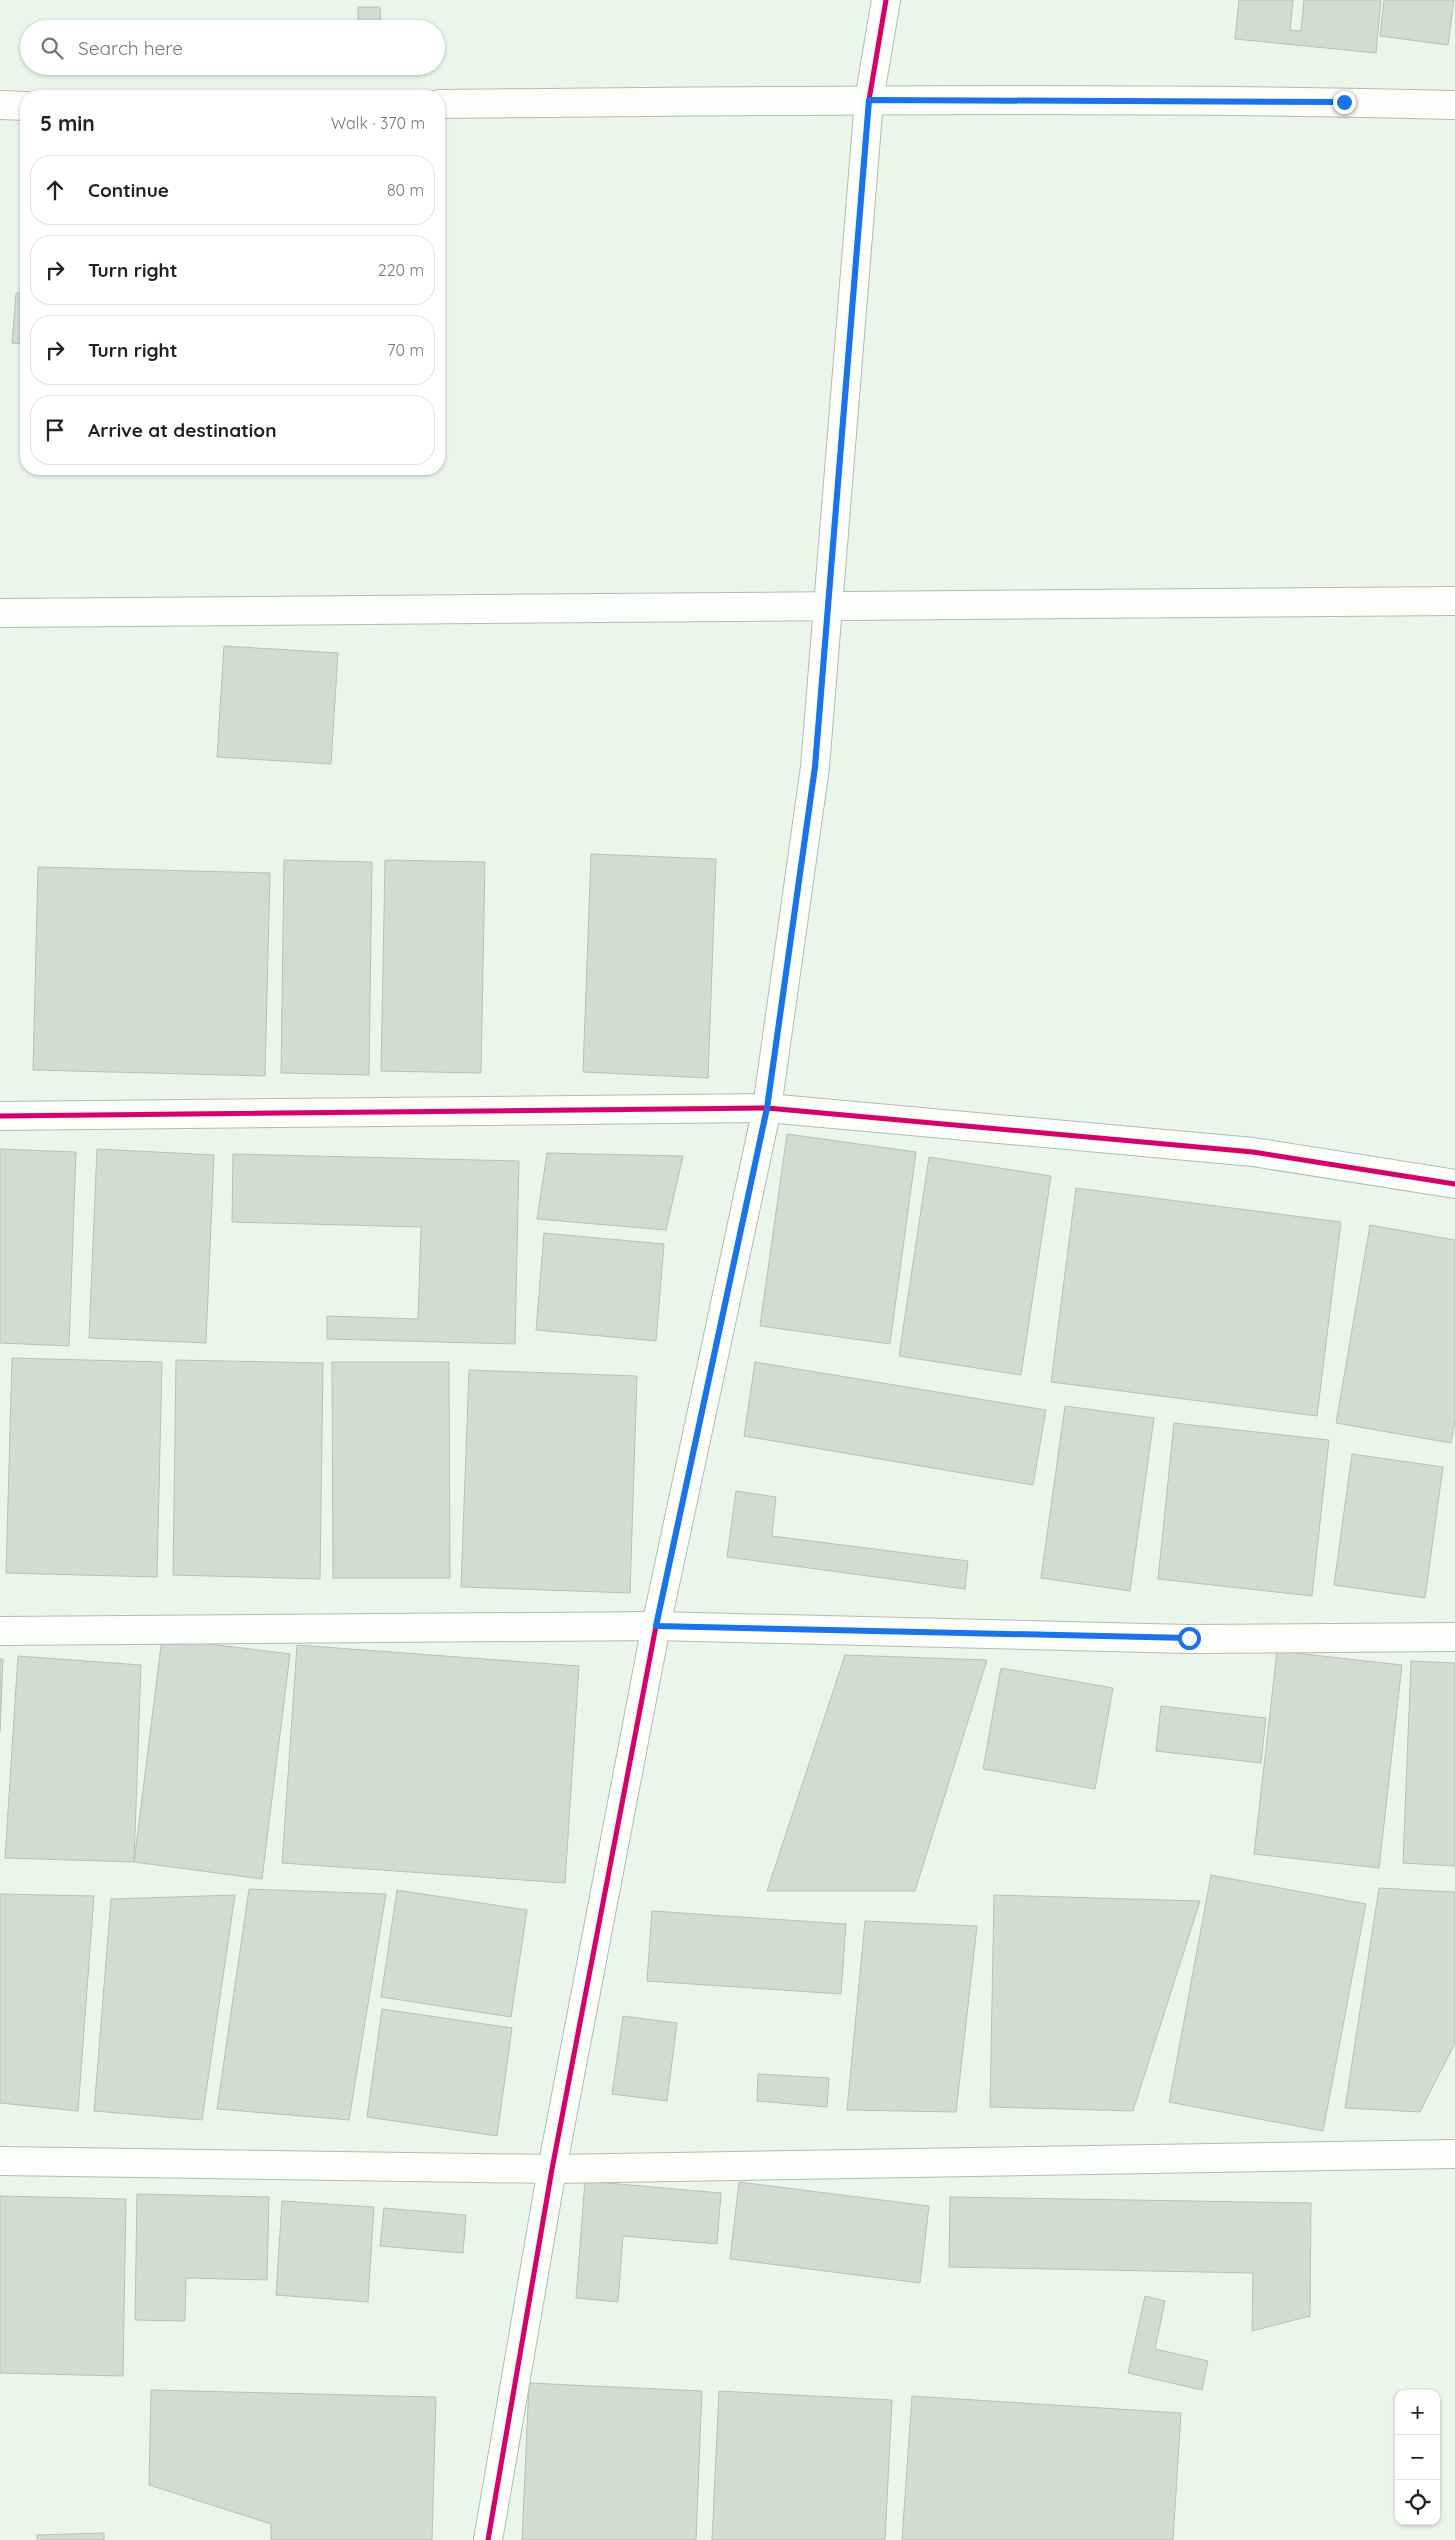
<!DOCTYPE html>
<html lang="en">
<head>
<meta charset="utf-8">
<style>
  body { margin:0; font-family:Quicksand,sans-serif; background:#f2f2f2; color:#222 }
  .controls { position:absolute; right:15px; bottom:15px; display:grid; overflow:hidden; border-radius:10px; box-shadow:0 1px 4px #0004 }
  .controls button { width:45px; height:45px; display:grid; place-items:center; padding:0; border:0; border-bottom:1px solid #e0e0e0; background:#fff; color:#222; font:25px sans-serif }
  .stop { position:absolute; width:15px; height:15px; margin:-11px; border:4px solid #1a73e8; border-radius:50%; background:#fff }
  .stop.end { background:#1a73e8; border-color:#fff; box-shadow:0 1px 5px #0008 }
  .list { margin:0; padding:0; list-style:none }
  h2 { display:flex; justify-content:space-between; align-items:center; height:65px; margin:0; padding:0 20px; font-size:21px }
  h2 small { font-size:16px; font-weight:400; color:#767676 }
  .list li { display:grid; grid-template-columns:32px 1fr auto; gap:15px; align-items:center; box-sizing:border-box; height:70px; margin:0 10px 10px; padding:0 10px; border:1px solid #e0e0e0; border-radius:20px }
  .list b { display:block; font-size:19px; white-space:nowrap }
  .list em { font-size:16px; font-style:normal; color:#767676 }
  .icon { flex:none; width:28px; height:28px; fill:none; stroke:currentColor; stroke-width:2; stroke-linecap:round; stroke-linejoin:round }
  .map { position:relative; flex:none; width:1455px; height:2540px; overflow:hidden }
  .search { position:absolute; background:#fff; box-shadow:0 1px 4px #0004; left:20px; top:20px; width:425px; height:55px; display:flex; align-items:center; gap:12px; box-sizing:border-box; padding:0 18px; border-radius:28px; color:#767676; font-size:19px }
  .panel { position:absolute; background:#fff; box-shadow:0 1px 4px #0004; left:20px; top:90px; width:425px; height:385px; border-radius:20px }
  .map>svg:first-child { display:block }
  .building { fill:#d1dcd4; stroke:#b7c1ba }
  .lines { fill:none; stroke-linecap:round; stroke-linejoin:round }
  .minor-casing { stroke:#b3bbb3; stroke-width:30 }
  .minor { stroke:#fcfefc; stroke-width:28 }
  .cycleway-casing { stroke:#e7fae7; stroke-width:8 }
  .cycleway { stroke:#d6006c; stroke-width:5 }
  .route { stroke:#1a73e8; stroke-width:6 }
</style>
</head>
<body>
<div class="map">
<svg width="1455" height="2540" viewBox="0 0 1455 2540">
  <rect width="100%" height="100%" fill="#ebf6eb"/>
  <!-- building -->
  <g class="building">
    <path d="M1239 0H1293L1290 30 1301 31 1304 0H1381L1376 53 1235 39Z"/>
    <path d="M1384 0H1454L1448 45 1380 36Z"/>
    <path d="M358 7H380L381 29H358Z"/>
    <path d="M383 22 402 24V29H383Z"/>
    <path d="M16 293H26V344L12 343Z"/>
    <path d="M224 646 338 653 331 764 217 757Z"/>
    <path d="M591 854 716 859 708 1078 583 1072Z"/>
    <path d="M284 860 372 862 369 1075 281 1073Z"/>
    <path d="M385 860 485 862 481 1073 381 1071Z"/>
    <path d="M38 867 270 873 265 1076 33 1070Z"/>
    <path d="M787 1134 916 1152 890 1344 760 1326Z"/>
    <path d="M0 1149 76 1152 69 1346 0 1343Z"/>
    <path d="M97 1149 214 1155 206 1343 89 1338Z"/>
    <path d="M547 1153 683 1156 666 1230 537 1219Z"/>
    <path d="M233 1154 519 1161 515 1344 327 1339V1316L418 1319 421 1227 232 1222Z"/>
    <path d="M929 1157 1051 1176 1021 1375 899 1356Z"/>
    <path d="M1076 1188 1341 1222 1317 1416 1051 1382Z"/>
    <path d="M1370 1225 1455 1240V1420L1451 1443 1336 1423Z"/>
    <path d="M544 1233 664 1244 656 1341 536 1330Z"/>
    <path d="M12 1358 162 1362 157 1577 6 1573Z"/>
    <path d="M176 1360 323 1363 320 1579 173 1575Z"/>
    <path d="M332 1362H449L450 1578H333Z"/>
    <path d="M755 1362 1046 1410 1033 1485 744 1436Z"/>
    <path d="M469 1370 637 1376 630 1593 461 1587Z"/>
    <path d="M1065 1406 1154 1418 1130 1591 1041 1578Z"/>
    <path d="M1174 1423 1329 1440 1312 1596 1158 1579Z"/>
    <path d="M1352 1454 1443 1467 1425 1598 1334 1585Z"/>
    <path d="M736 1491 776 1497 772 1536 968 1561 965 1589 727 1557Z"/>
    <path d="M162 1638 290 1654 262 1879 134 1862Z"/>
    <path d="M297 1645 579 1666 565 1883 282 1863Z"/>
    <path d="M1277 1651 1402 1665 1379 1868 1254 1854Z"/>
    <path d="M845 1655 987 1660 915 1891H767Z"/>
    <path d="M18 1656 141 1665 134 1862 5 1858Z"/>
    <path d="M0 1659H3L0 1732Z"/>
    <path d="M1411 1661 1455 1663V1866L1403 1863Z"/>
    <path d="M1001 1668 1113 1688 1095 1789 983 1769Z"/>
    <path d="M1161 1706 1266 1718 1261 1763 1156 1751Z"/>
    <path d="M1211 1875 1366 1904 1323 2131 1169 2102Z"/>
    <path d="M1379 1888 1455 1892V2043L1420 2112 1345 2108Z"/>
    <path d="M249 1889 386 1894 349 2120 217 2109Z"/>
    <path d="M397 1890 527 1910 511 2017 381 1997Z"/>
    <path d="M0 1894 94 1896 78 2111 0 2103Z"/>
    <path d="M235 1895 202 2120 94 2111 111 1899Z"/>
    <path d="M994 1895 1200 1901 1133 2111 990 2107Z"/>
    <path d="M652 1911 846 1924 841 1994 647 1981Z"/>
    <path d="M865 1921 977 1926 956 2112 847 2110Z"/>
    <path d="M382 2009 512 2028 497 2136 367 2117Z"/>
    <path d="M623 2016 677 2023 667 2101 612 2094Z"/>
    <path d="M758 2074 829 2078 827 2107 757 2101Z"/>
    <path d="M585 2181 721 2193 717 2244 623 2236 618 2302 576 2298Z"/>
    <path d="M739 2182 929 2206 920 2283 730 2259Z"/>
    <path d="M137 2194 269 2197 267 2280 186 2278 185 2321 135 2320Z"/>
    <path d="M0 2196 126 2199 123 2376 0 2373Z"/>
    <path d="M950 2197 1311 2203 1310 2316 1252 2331 1253 2273 949 2267Z"/>
    <path d="M282 2201 374 2207 368 2302 276 2295Z"/>
    <path d="M384 2208 466 2215 463 2253 380 2246Z"/>
    <path d="M1145 2296 1165 2301 1155 2349 1208 2361 1202 2390 1128 2373Z"/>
    <path d="M529 2383 702 2391 696 2540H522Z"/>
    <path d="M151 2390 436 2397 432 2540H271V2524L149 2485Z"/>
    <path d="M719 2391 892 2400 885 2540H712Z"/>
    <path d="M912 2396 1181 2413 1173 2540H902Z"/>
    <path d="M104 2533V2540H37V2535Z"/>
  </g>
  <g class="lines">
    <defs>
      <g id="minor">
        <path d="M439 104C777 101 1116 96 1455 105"/>
        <path d="M0 105 26 106"/>
        <path d="M0 613 1455 601"/>
        <path d="M0 1116 767 1108 1253 1152 1455 1184"/>
        <path d="M0 1631 656 1626 1189 1639 1455 1637"/>
        <path d="M0 2161 552 2169 1455 2154"/>
        <path d="M488 2540 552 2169 656 1626 767 1108 815 767 869 100 886 0"/>
      </g>
    </defs>
    <!-- minor casing -->
    <use href="#minor" class="minor-casing"/>
    <!-- minor -->
    <use href="#minor" class="minor"/>
    <defs>
      <g id="cycleway">
        <path d="M0 1116 767 1108 1253 1152 1455 1184"/>
        <path d="M488 2540 552 2169 656 1626 767 1108 815 767 869 100 886 0"/>
      </g>
    </defs>
    <!-- cycleway casing -->
    <use href="#cycleway" class="cycleway-casing"/>
    <!-- cycleway -->
    <use href="#cycleway" class="cycleway"/>
  </g>
  <g class="lines">
    <!-- route -->
    <path class="route" d="M1189 1638 656 1626 767 1108 815 767 869 100 1344 102"/>
  </g>
</svg>
<div class="controls">
<button>+</button>
<button>−</button>
<button><svg class="icon" aria-label="locate" viewBox="0 0 24 24"><circle cx="12" cy="12" r="6"/><path d="M12 2v4M12 18v4M2 12h4M18 12h4"/></svg></button>
</div>
<div class="stop" style="left:1189px;top:1638px"></div>
<div class="stop end" style="left:1344px;top:102px"></div>
<div class="search"><svg class="icon" aria-label="search" viewBox="0 0 24 24"><circle cx="10" cy="10" r="6"/><path d="M15 15l6 6"/></svg>Search here</div>
<section class="panel">
<h2>5 min<small>Walk · 370 m</small></h2>
<ul class="list">
<li><svg class="icon" aria-label="ahead" viewBox="0 0 24 24"><path d="M12 20V5M6 11l6-6 6 6"/></svg><div><b>Continue</b></div><em>80 m</em></li>
<li><svg class="icon" aria-label="right" viewBox="0 0 24 24"><path d="M7 20v-9h11M14 6l5 5-5 5"/></svg><div><b>Turn right</b></div><em>220 m</em></li>
<li><svg class="icon" aria-label="right" viewBox="0 0 24 24"><path d="M7 20v-9h11M14 6l5 5-5 5"/></svg><div><b>Turn right</b></div><em>70 m</em></li>
<li><svg class="icon" aria-label="arrive" viewBox="0 0 24 24"><path d="M6 21V4h12l-3 4 3 4H6"/></svg><div><b>Arrive at destination</b></div></li>
</ul>
</section>
</div>
</body>
</html>
